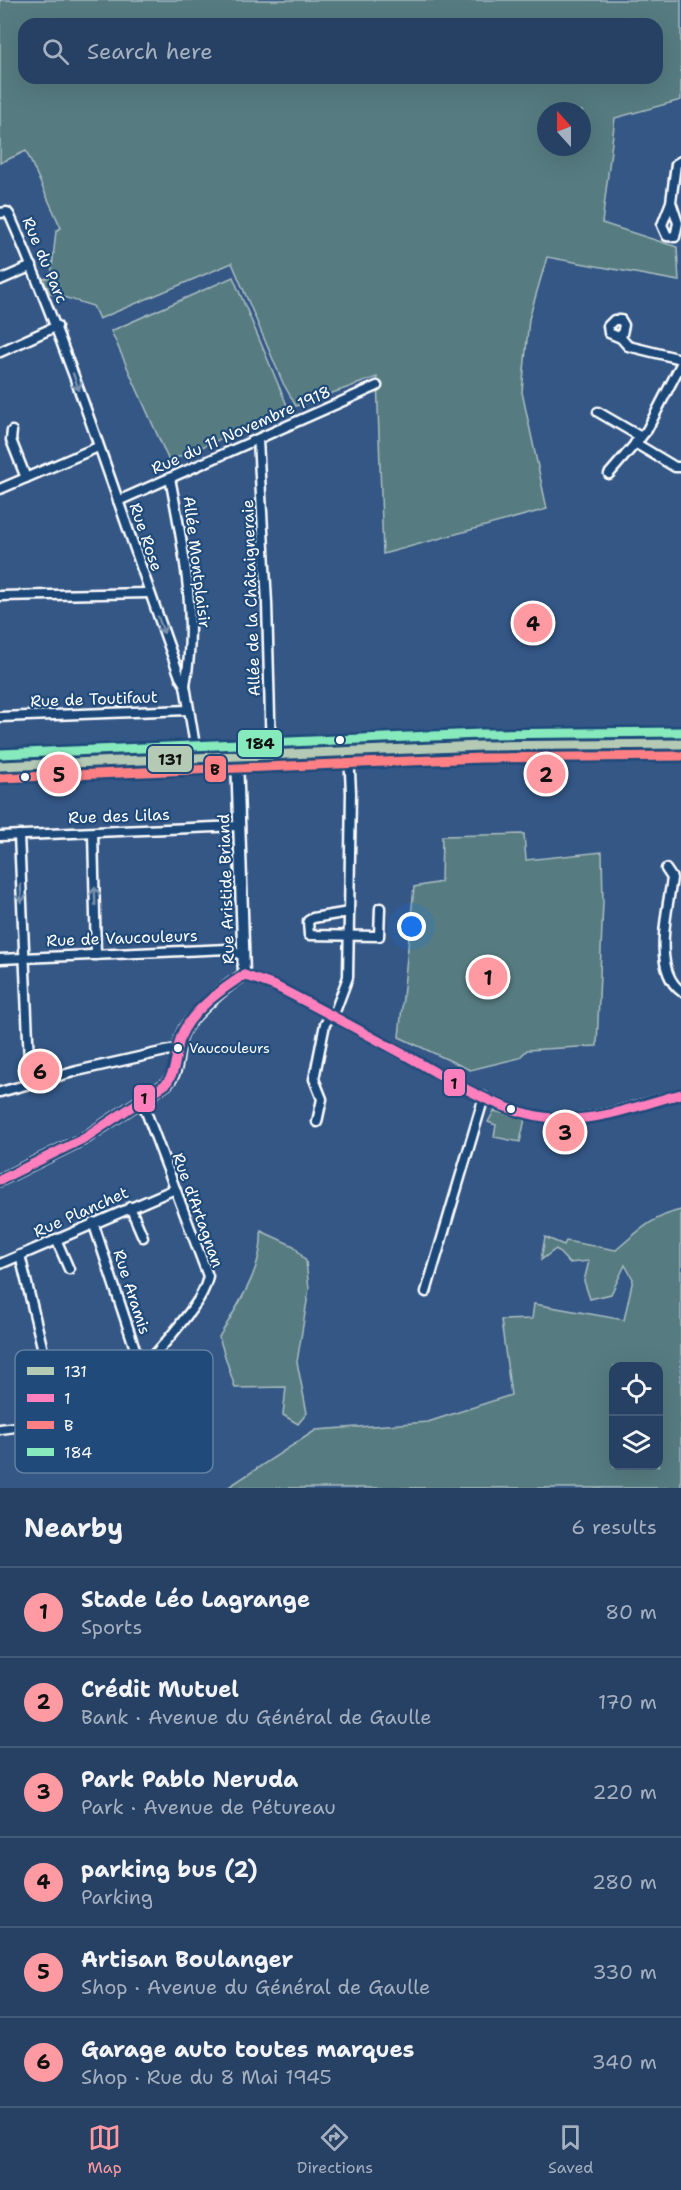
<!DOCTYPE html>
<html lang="en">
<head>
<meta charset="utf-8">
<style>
  body { margin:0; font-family:"Shantell Sans",sans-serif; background:#2f486a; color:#f1f3f6 }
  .controls { position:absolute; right:18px; bottom:18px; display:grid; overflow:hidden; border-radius:12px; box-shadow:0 6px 24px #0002 }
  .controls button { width:54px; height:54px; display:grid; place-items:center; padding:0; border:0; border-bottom:2px solid #435a78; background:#274164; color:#f1f3f6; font:30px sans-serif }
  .compass { position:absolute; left:537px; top:102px; width:54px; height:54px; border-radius:50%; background:#274164; box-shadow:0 6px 24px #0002; rotate:339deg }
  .you { position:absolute; left:412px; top:927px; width:21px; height:21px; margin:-15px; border:4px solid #fff; border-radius:50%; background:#1a73e8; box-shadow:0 0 0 9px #1a73e833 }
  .badge { display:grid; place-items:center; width:39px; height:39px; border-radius:50%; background:#ff9aa2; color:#111; font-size:20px; font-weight:700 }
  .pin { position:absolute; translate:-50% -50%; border:3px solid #fff; box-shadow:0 2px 6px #0006 }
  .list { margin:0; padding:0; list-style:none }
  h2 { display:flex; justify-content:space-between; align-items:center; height:78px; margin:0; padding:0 24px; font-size:26px }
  h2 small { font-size:20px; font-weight:400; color:#a4afbf }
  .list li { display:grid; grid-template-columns:39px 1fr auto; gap:18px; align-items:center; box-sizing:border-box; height:90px; padding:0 24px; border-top:2px solid #435a78 }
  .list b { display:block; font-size:22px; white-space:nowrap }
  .list p { margin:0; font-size:20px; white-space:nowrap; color:#a4afbf }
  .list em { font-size:20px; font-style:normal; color:#a4afbf }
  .icon { flex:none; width:33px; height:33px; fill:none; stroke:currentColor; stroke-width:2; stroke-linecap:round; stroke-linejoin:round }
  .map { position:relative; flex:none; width:681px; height:1488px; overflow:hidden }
  .search { position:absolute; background:#274164; box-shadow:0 6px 24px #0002; left:18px; right:18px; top:18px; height:66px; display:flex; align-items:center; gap:15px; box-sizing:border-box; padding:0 21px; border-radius:18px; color:#a4afbf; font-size:22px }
  .sheet { height:618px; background:#274164 }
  nav { display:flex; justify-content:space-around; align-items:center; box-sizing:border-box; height:84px; border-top:2px solid #435a78; background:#274164; font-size:16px; color:#a4afbf }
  nav a { display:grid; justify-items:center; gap:3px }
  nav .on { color:#ff9aa2 }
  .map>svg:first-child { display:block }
  .green { fill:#577c81; stroke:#abbec0; stroke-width:1.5; fill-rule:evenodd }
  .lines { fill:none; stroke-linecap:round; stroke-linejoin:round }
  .minor-casing { stroke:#fff; stroke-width:13 }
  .tertiary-casing { stroke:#fff; stroke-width:15 }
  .secondary-casing { stroke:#fff; stroke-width:15 }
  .minor { stroke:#1f4a7a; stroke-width:8 }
  .tertiary { stroke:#1f4a7a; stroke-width:10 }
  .secondary { stroke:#1f4a7a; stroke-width:10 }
  .bus-1-casing { stroke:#1f4a7a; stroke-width:14 }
  .bus-2-casing { stroke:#1f4a7a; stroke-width:14 }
  .bus-3-casing { stroke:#1f4a7a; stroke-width:14 }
  .bus-4-casing { stroke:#1f4a7a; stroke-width:14 }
  .bus-1 { stroke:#b5cab5; stroke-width:9 }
  .bus-2 { stroke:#ff80bd; stroke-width:9 }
  .bus-3 { stroke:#ff8084; stroke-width:9 }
  .bus-4 { stroke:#86eabd; stroke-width:9 }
  .oneway { stroke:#7992af }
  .bus-dot { fill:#fff; stroke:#1f4a7a; stroke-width:2 }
  .labels { text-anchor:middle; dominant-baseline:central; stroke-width:4.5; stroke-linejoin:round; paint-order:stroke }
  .bus-label { font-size:14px; fill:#fff; stroke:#1f4a7a; text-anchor:start }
  .street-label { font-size:16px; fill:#fff; stroke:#1f4a7a }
  .key { fill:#1f4a7a; stroke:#6280a2; stroke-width:1.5 }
  .key-label { font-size:16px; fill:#fff }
  .line-badge { stroke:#1f4a7a; stroke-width:2 }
  .pale-badge-label { font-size:16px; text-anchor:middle; font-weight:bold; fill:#111 }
</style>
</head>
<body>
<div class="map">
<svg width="681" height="1488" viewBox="0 0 681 1488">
  <rect width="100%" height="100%" fill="#345786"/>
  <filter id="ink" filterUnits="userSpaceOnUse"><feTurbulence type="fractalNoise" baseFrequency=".0167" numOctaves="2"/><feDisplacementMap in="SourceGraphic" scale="12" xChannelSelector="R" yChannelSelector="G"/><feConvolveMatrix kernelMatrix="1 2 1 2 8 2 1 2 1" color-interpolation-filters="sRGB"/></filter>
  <g filter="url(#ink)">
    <!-- green -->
    <g class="green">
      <path d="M0 0H681V100L615 118 602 223 677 247 679 281 547 257 529 319 522 392 547 509 383 554 377 377 296 406 283 383 232 263 99 319 93 306 50 293 43 279 51 277 56 231 61 228 26 151 0 163ZM24 24H657V78H24ZM546 111H582V147H546Z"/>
      <path d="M233 277 289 410 169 461 111 331Z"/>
      <path d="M524 834 526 860 602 852 603 902 597 1046 527 1050 519 1058 470 1070 399 1037 414 887 441 882 442 836Z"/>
      <path d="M494 1111 525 1119 520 1142 494 1137 496 1125 488 1122Z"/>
      <path d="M681 1210V1488H227L316 1430 428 1422 511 1395 501 1320 532 1319 534 1304 624 1320 633 1279 625 1265 611 1294 590 1299 584 1281 589 1261 569 1263 556 1249 541 1260 545 1237 564 1245 566 1241 616 1250C637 1232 653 1216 681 1210ZM614 1366H658V1466H614Z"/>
      <path d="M261 1231 294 1246 306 1261 309 1289 297 1362 307 1413 298 1424 283 1415 286 1387 235 1388 219 1337C237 1306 264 1268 261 1231Z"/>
    </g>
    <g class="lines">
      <defs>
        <g id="minor">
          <path d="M671 202 678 223 675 237 667 236 662 225 671 202 676 164 681 161"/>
          <path d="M0 213 7 212 10 216C76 366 124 523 180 677L185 685 197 758"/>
          <path d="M0 280 32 266"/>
          <path d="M621 338 624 325 621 320H614L608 326 609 333 621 338 628 346 681 359"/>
          <path d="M0 352 57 326"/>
          <path d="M598 412 641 437"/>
          <path d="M12 431 11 440 26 478"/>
          <path d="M258 440 267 603 271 755"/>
          <path d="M635 443 675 467H681"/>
          <path d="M609 474 647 430 681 364"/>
          <path d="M170 478C183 546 198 617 185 685"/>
          <path d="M0 489 98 447"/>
          <path d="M118 501 377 386"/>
          <path d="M0 596 149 593"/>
          <path d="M0 717 188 710"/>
          <path d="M93 833 96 955"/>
          <path d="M19 835 30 1084"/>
          <path d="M0 836 239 826"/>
          <path d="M666 869 672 878C668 909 651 969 681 991"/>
          <path d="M349 912 313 918 308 921 309 935 379 936 380 908"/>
          <path d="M0 959 228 949 243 956"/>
          <path d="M244 975 275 986C320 1009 364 1033 408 1057 456 1083 508 1118 565 1119 604 1119 643 1103 681 1094"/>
          <path d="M0 1092 77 1071 179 1048"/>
          <path d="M317 1122 322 1099 314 1079 325 1024 336 1009 348 977 351 792 349 753"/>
          <path d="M130 1207 143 1237"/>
          <path d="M93 1222 142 1370"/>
          <path d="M56 1239 69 1269"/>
          <path d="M20 1255 59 1417"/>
          <path d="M0 1264 175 1189"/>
          <path d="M426 1292 484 1097"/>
          <path d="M0 1429C83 1420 127 1392 178 1327 190 1311 204 1297 208 1276L142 1101"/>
        </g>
        <path id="tertiary" d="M0 1180 85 1138 166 1084C182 1069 174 1050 183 1032 190 1016 228 984 244 975L237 756"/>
        <path id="secondary" d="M0 766 481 746 681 744"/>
      </defs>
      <!-- minor casing -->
      <use href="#minor" class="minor-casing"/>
      <!-- tertiary casing -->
      <use href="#tertiary" class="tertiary-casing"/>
      <!-- secondary casing -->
      <use href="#secondary" class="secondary-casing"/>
      <!-- minor -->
      <use href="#minor" class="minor"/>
      <!-- tertiary -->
      <use href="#tertiary" class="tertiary"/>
      <!-- secondary -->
      <use href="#secondary" class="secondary"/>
      <defs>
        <path id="bus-1" d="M0 766 481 746 681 744"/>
        <g id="bus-2">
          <path d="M244 975 275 986C319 1008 362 1032 405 1055 454 1082 506 1118 565 1119 604 1120 643 1104 681 1094"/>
          <path d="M0 1180 85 1138 166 1084C178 1069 175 1053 181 1036 191 1011 222 989 244 975"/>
        </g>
        <path id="bus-3" d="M0 778 481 758 681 756"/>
        <path id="bus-4" d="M0 754 481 734 681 732"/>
      </defs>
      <!-- bus-1 casing -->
      <use href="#bus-1" class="bus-1-casing"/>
      <!-- bus-2 casing -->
      <use href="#bus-2" class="bus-2-casing"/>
      <!-- bus-3 casing -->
      <use href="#bus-3" class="bus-3-casing"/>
      <!-- bus-4 casing -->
      <use href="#bus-4" class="bus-4-casing"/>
      <!-- bus-1 -->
      <use href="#bus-1" class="bus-1"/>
      <!-- bus-2 -->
      <use href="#bus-2" class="bus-2"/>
      <!-- bus-3 -->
      <use href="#bus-3" class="bus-3"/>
      <!-- bus-4 -->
      <use href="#bus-4" class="bus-4"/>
    </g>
    <!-- one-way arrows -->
    <defs><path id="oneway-shaft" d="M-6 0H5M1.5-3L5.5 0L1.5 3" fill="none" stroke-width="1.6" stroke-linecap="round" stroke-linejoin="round" transform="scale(1.5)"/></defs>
    <g class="oneway">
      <use href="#oneway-shaft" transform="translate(76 382) rotate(71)"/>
      <use href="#oneway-shaft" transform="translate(161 625) rotate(70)"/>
      <use href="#oneway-shaft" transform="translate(21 894) rotate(88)"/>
      <use href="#oneway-shaft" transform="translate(95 896) rotate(-92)"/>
    </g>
  </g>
  <!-- markers -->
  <g class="bus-dot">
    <circle cx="340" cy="740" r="5"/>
    <circle cx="25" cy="777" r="5"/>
    <circle cx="178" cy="1048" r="5"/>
    <circle cx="511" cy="1109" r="5"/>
  </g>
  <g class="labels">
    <!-- bus labels -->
    <g class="bus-label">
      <text x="189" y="1048">Vaucouleurs</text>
    </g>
    <!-- street labels -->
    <g class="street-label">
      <text transform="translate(45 260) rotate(67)">Rue du Parc</text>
      <text transform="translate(241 430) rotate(-24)">Rue du 11 Novembre 1918</text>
      <text transform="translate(146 537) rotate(71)">Rue Rose</text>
      <text transform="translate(197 562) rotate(83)">Allée Montplaisir</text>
      <text transform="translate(251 598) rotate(-92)">Allée de la Châtaigneraie</text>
      <text transform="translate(94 699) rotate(-2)">Rue de Toutifaut</text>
      <text transform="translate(119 816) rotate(-2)">Rue des Lilas</text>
      <text transform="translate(226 889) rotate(-92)">Rue Aristide Briand</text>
      <text transform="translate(122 938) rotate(-2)">Rue de Vaucouleurs</text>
      <text transform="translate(198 1210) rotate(70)">Rue d'Artagnan</text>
      <text transform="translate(81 1212) rotate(-24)">Rue Planchet</text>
      <text transform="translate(132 1292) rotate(72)">Rue Aramis</text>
    </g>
  </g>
  <!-- legend -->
  <rect x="15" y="1350" width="198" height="123" rx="9" class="key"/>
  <rect x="27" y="1367" width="27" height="8" fill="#b5cab5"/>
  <rect x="27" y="1394" width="27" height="8" fill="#ff80bd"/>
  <rect x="27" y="1421" width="27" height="8" fill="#ff8084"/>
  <rect x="27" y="1448" width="27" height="8" fill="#86eabd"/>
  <g class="key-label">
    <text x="64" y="1377">131</text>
    <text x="64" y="1404">1</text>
    <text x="64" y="1431">B</text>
    <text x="64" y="1458">184</text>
  </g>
  <g class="line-badge">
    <rect x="237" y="729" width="46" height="29" rx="6" fill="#86eabd"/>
    <rect x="147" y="745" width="46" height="28" rx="6" fill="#b5cab5"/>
    <rect x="204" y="755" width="23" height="28" rx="6" fill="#ff8084"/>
    <rect x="443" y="1068" width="23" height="29" rx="6" fill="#ff80bd"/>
    <rect x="133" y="1084" width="23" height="29" rx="6" fill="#ff80bd"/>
  </g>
  <g class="pale-badge-label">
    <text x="260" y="749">184</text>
    <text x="170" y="765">131</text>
    <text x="215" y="775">B</text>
    <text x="454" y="1089">1</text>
    <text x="144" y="1104">1</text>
  </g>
</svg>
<div class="controls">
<button><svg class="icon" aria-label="locate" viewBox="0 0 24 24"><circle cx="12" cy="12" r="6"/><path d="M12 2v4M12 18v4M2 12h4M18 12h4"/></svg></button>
<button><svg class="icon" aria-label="layers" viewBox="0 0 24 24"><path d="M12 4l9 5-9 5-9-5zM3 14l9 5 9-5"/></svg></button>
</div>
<svg class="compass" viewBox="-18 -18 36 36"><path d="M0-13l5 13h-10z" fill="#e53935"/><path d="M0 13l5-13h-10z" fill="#a4afbf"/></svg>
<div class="you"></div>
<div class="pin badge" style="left:488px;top:977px">1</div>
<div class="pin badge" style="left:546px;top:774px">2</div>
<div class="pin badge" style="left:565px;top:1132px">3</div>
<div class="pin badge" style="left:533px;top:623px">4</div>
<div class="pin badge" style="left:59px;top:774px">5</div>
<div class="pin badge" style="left:40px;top:1071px">6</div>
<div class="search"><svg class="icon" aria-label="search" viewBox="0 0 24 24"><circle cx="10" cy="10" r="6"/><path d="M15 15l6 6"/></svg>Search here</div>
</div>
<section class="sheet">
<h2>Nearby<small>6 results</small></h2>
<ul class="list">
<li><span class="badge">1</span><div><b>Stade Léo Lagrange</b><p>Sports</p></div><em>80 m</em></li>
<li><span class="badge">2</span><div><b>Crédit Mutuel</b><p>Bank · Avenue du Général de Gaulle</p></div><em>170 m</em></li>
<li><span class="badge">3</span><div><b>Park Pablo Neruda</b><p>Park · Avenue de Pétureau</p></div><em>220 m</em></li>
<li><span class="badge">4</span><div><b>parking bus (2)</b><p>Parking</p></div><em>280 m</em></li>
<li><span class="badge">5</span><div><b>Artisan Boulanger</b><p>Shop · Avenue du Général de Gaulle</p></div><em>330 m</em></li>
<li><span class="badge">6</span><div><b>Garage auto toutes marques</b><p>Shop · Rue du 8 Mai 1945</p></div><em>340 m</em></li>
</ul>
</section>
<nav>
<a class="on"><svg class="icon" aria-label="map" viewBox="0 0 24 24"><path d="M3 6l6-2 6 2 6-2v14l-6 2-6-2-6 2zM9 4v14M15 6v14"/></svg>Map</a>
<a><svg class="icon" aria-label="directions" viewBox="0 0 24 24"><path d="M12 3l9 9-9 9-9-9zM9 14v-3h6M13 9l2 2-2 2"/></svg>Directions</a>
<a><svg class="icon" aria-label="saved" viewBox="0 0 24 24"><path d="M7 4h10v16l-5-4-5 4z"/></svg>Saved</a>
</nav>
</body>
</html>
